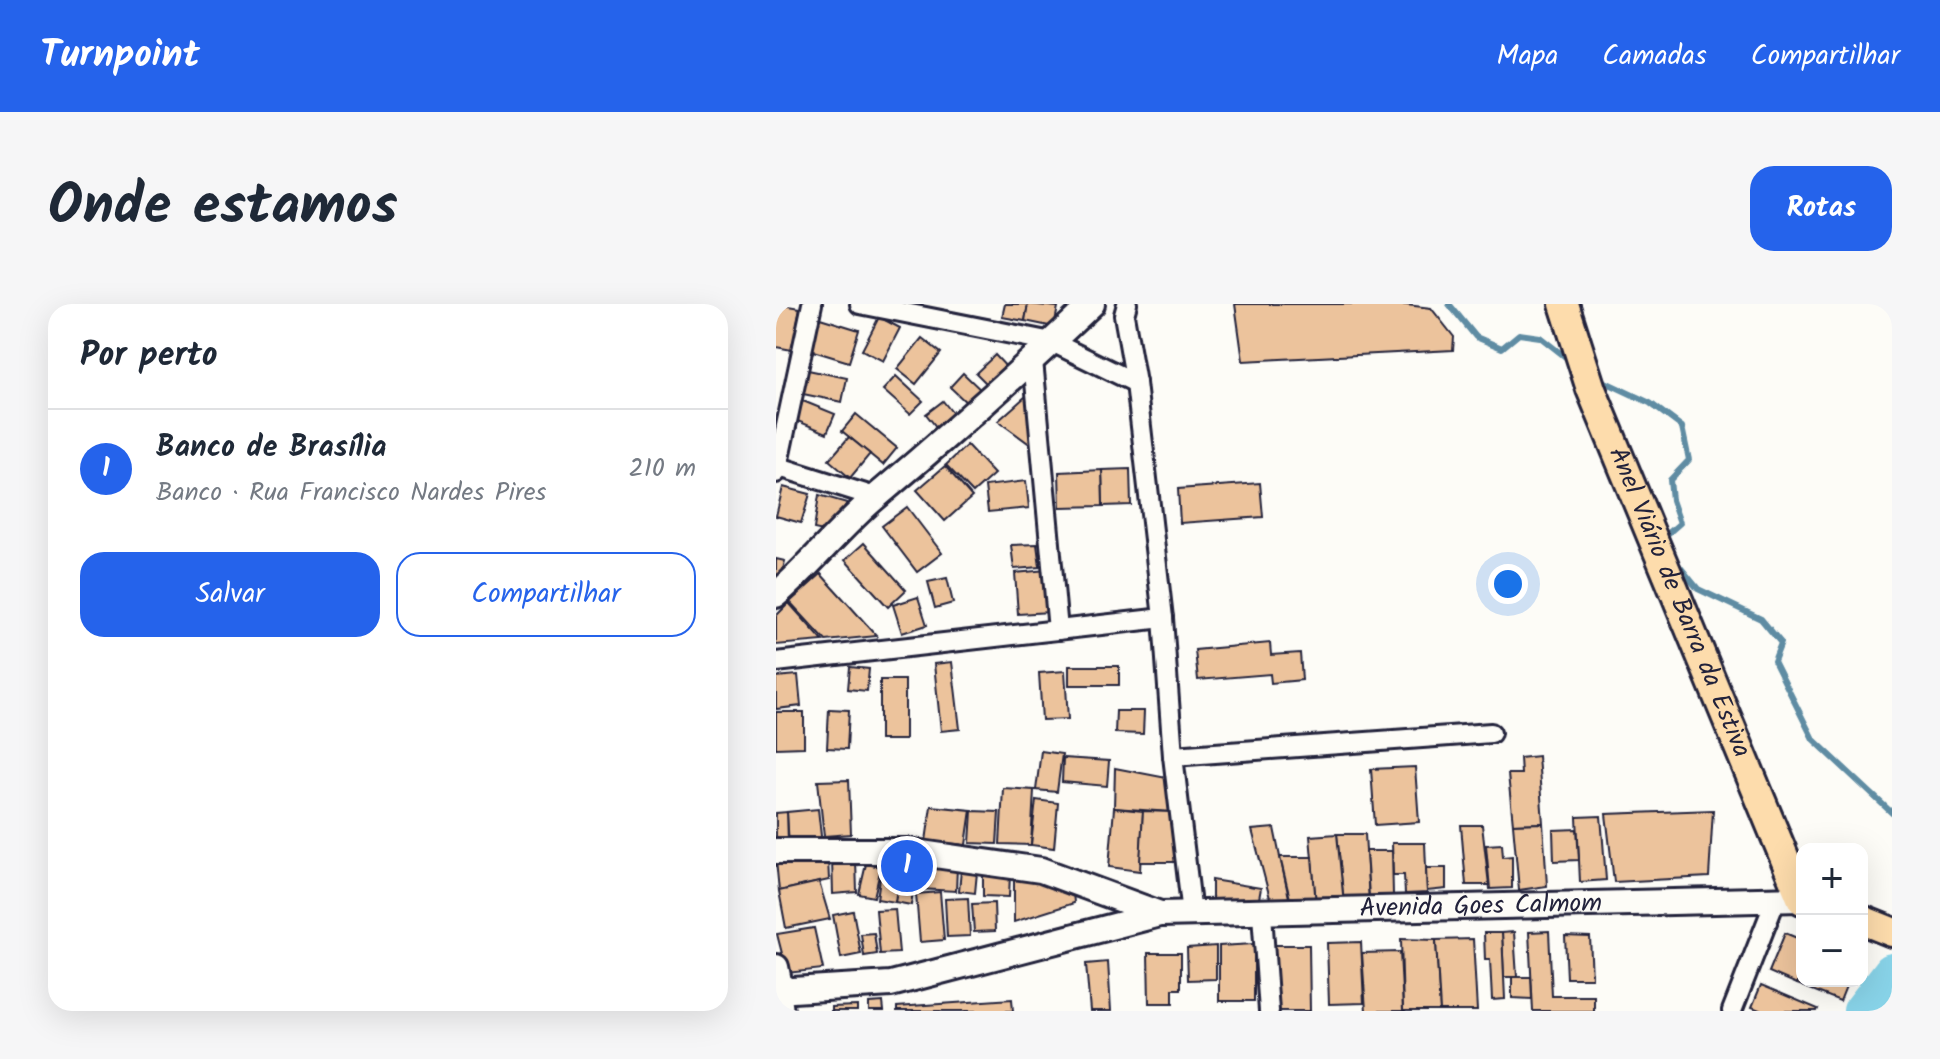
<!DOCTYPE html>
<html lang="pt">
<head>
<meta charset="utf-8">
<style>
  body { margin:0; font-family:Kalam,sans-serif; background:#f6f6f7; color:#1f2937 }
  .controls { position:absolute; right:24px; bottom:24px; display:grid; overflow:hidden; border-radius:16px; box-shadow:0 8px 32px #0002 }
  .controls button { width:72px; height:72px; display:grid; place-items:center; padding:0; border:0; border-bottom:2px solid #e0e1e3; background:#fff; color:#1f2937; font:40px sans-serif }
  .you { position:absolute; left:732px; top:280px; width:28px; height:28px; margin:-20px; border:6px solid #fff; border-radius:50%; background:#1a73e8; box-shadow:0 0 0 12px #1a73e833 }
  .badge { display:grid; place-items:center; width:52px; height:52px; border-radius:50%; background:#2563eb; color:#fff; font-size:26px; font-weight:700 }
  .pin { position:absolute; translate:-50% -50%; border:4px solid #fff; box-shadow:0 2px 8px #0006 }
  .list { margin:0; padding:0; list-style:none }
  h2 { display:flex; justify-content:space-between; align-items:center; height:104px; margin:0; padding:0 32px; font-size:34px }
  h2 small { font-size:26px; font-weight:400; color:#747a83 }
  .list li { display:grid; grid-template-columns:52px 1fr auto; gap:24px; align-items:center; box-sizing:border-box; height:120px; padding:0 32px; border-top:2px solid #e0e1e3 }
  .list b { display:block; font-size:30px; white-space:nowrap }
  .list p { margin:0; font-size:26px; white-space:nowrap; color:#747a83 }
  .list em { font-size:26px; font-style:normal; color:#747a83 }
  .actions { display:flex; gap:16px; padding:24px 32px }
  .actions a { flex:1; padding:18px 0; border:2px solid #2563eb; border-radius:24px; text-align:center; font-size:28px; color:#2563eb }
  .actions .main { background:#2563eb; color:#fff }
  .map { position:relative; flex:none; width:1116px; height:707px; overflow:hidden; border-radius:24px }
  header { display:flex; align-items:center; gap:48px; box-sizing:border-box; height:112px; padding:0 40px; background:#2563eb; color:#fff }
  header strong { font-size:38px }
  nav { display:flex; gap:44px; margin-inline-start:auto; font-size:28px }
  .intro { display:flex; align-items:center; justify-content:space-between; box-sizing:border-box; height:192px; padding:0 48px }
  h1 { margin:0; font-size:56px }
  .button { padding:20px 36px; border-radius:24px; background:#2563eb; color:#fff; font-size:28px; font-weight:700 }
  main { display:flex; gap:48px; padding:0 48px }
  aside { flex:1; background:#fff; border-radius:24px; box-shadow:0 8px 32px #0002 }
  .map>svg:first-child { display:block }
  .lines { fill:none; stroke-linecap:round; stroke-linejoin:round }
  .stream { stroke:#5f8ca3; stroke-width:6 }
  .river { stroke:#88d3e8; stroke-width:38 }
  .building { fill:#ecc39c; stroke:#22223b; stroke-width:2 }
  .street-casing { stroke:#22223b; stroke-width:24 }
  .secondary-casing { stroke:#22223b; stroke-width:30 }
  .primary-casing { stroke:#22223b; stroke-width:34 }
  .street { stroke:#fdfcf7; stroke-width:18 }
  .secondary { stroke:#fdfcf7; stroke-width:24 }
  .primary { stroke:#fddcac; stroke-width:28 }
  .labels { text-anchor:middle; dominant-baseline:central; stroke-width:6; stroke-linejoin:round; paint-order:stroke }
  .street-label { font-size:26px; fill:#22223b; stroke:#fdfcf7 }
</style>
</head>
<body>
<header>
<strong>Turnpoint</strong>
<nav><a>Mapa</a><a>Camadas</a><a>Compartilhar</a></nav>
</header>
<div class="intro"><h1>Onde estamos</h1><a class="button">Rotas</a></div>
<main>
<aside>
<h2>Por perto<small></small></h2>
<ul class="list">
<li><span class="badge">1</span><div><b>Banco de Brasília</b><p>Banco · Rua Francisco Nardes Pires</p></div><em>210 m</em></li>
</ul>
<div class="actions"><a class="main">Salvar</a><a>Compartilhar</a></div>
</aside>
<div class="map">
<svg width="1116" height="707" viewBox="0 0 1116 707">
  <rect width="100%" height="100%" fill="#fdfcf7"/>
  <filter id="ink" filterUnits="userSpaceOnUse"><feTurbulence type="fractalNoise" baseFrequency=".0125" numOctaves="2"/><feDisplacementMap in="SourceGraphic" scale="16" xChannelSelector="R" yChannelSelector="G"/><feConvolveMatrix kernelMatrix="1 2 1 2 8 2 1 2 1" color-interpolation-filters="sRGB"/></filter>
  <g filter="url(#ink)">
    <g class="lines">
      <!-- stream -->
      <g class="stream">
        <path d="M673 0 700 33 726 44 743 30 764 33 797 59"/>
        <path d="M823 75 874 99 906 123 913 156 894 176 896 196 904 219 888 233 889 237"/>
        <path d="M900 258 922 285 985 315 1005 339 998 357 1037 435 1116 509"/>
      </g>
      <!-- river -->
      <path class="river" d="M1086 707 1116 668"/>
    </g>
    <!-- building -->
    <g class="building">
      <path d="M0 0 24 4 16 46 0 43Z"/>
      <path d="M229 0H252L249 17 226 13Z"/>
      <path d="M252 0 282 3 278 23 249 17Z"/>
      <path d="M459 0H622L655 4 678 33 677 46 467 57Z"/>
      <path d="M103 13 124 24 107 57 86 46Z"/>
      <path d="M44 14 83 26 73 58 34 46Z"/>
      <path d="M146 34 165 49 140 80 121 65Z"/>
      <path d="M219 51 234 67 216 85 200 69Z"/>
      <path d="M32 66 71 74 66 98 27 90Z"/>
      <path d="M187 69 208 89 195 103 174 83Z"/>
      <path d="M120 72 147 97 134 110 107 86Z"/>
      <path d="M250 92 255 141 222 117Z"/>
      <path d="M27 97 59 110 51 129 19 116Z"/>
      <path d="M167 97 182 116 165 129 150 110Z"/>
      <path d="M80 110 121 144 107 161 66 127Z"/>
      <path d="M73 133 94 150 74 174 53 156Z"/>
      <path d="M191 141 218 170 197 189 170 161Z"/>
      <path d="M169 162 196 193 169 217 141 186Z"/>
      <path d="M354 165 355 201 327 202 326 166Z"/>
      <path d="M326 166 327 202 284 203 283 168Z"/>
      <path d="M250 177 253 204 212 208 209 182Z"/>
      <path d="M484 179 487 213 404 219 402 185Z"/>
      <path d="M7 183 34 190 25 219 0 212Z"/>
      <path d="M43 191 71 199 52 228 38 225Z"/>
      <path d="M131 203 166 249 141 268 106 222Z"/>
      <path d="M88 239 130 286 112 303 69 256Z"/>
      <path d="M261 240 264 263 238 265 235 241Z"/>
      <path d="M0 255 9 257 3 283 0 282Z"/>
      <path d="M271 266 274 308 242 310 239 269Z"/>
      <path d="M45 270 101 332 50 337 14 298Z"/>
      <path d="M171 274 177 299 159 304 152 278Z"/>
      <path d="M142 293 151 321 126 329 117 301Z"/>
      <path d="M13 299 47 337 0 341V312Z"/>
      <path d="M494 339 495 351 524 349 526 376 495 379 494 370 422 376 419 346Z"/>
      <path d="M176 358 184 425 165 427 158 360Z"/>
      <rect x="293" y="362" width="50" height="19"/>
      <path d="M74 363 93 365 91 387 72 385Z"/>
      <path d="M289 367 292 415 266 416 263 369Z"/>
      <path d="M22 371 25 402 0 405V373Z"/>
      <rect x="104" y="376" width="25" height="60"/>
      <path d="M53 405 73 406 71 445 51 444Z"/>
      <path d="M340 407H368L367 430 339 429Z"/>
      <path d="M0 408H28V443L0 444Z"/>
      <path d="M265 447 286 450 281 488 260 486Z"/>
      <path d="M762 452 767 519 737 520 732 470H745L744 454Z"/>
      <path d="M287 454 333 457 331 482 286 478Z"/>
      <path d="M639 463 643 518 599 521 595 465Z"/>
      <path d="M339 464 396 475 395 508 338 504Z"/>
      <path d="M73 476 75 530 48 532 42 477Z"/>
      <path d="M227 484 258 486 255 541 224 540Z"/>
      <path d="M260 496 282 499 278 544 255 541Z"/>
      <path d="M155 502 195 506 190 541 150 537Z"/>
      <path d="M338 504 367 507 364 567 333 563Z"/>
      <path d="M42 505 46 541 13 543 11 508Z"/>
      <path d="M937 506 933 573 838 578 830 510Z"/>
      <path d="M196 507 223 508 221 540 194 539Z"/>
      <path d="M367 507 395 508 399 558H364Z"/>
      <path d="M11 508 12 538 0 539V509Z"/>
      <path d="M825 512 830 576 804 578 801 513Z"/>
      <path d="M767 519 771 582 743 586 737 520Z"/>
      <path d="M685 521H706L713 581H690Z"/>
      <path d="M498 524 504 553 514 598H495L476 526Z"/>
      <path d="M801 525 803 556 778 557 777 526Z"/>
      <path d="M561 530H589L593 598 568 600Z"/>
      <path d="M561 530 568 600 540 601 534 532Z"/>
      <path d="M616 539H649L651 589 629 590 628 571H617Z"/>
      <path d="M726 540 727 553 736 552V584L714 585 710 541Z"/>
      <path d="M590 547H616L617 591 593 592Z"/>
      <path d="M504 553H536L540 601 516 603Z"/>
      <path d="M52 555 53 576 3 587 0 556Z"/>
      <path d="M56 555 80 556 81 588 57 590Z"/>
      <path d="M124 559 141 561 135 601 119 598Z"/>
      <path d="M90 560 105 563 98 593 83 590Z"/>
      <path d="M106 560 124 562 119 598 101 595Z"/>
      <path d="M146 560 181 562 180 587 144 585Z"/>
      <path d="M650 564H670V585L651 587Z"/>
      <path d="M185 566 201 568 199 589 183 587Z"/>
      <path d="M207 568 234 569 233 593 207 592Z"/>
      <path d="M238 569 297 588 298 599 238 618Z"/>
      <path d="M436 576 485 584 482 600 436 597Z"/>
      <path d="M43 578 54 615 10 624 3 587Z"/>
      <path d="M164 588 168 636 144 638 140 590Z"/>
      <path d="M192 594 194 632 171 633 169 595Z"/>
      <path d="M218 599 219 627 198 628 196 600Z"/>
      <path d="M119 605 123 649 104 650 100 606Z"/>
      <path d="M77 607 85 650 65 654 57 611Z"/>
      <path d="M38 624 47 665 11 669 1 630Z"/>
      <path d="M773 627 776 692H818V707H757L753 628Z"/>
      <path d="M738 628 741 673H728L726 629Z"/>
      <path d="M98 629 101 650 88 652 85 630Z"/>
      <path d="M708 629H726L729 695 716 696 714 656H709Z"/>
      <path d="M1009 629 1026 636V668L1021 680 993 668Z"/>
      <path d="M789 632 814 633 816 674H791Z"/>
      <path d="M625 635 660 636 664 707H627Z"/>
      <path d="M697 635 701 707H664L660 636Z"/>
      <path d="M585 638 588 699 553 700 551 639Z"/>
      <path d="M478 640V697H443V642Z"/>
      <path d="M499 641H533L534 707H500Z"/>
      <path d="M440 642V675L412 676 411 644Z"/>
      <path d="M624 648 627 707H590L586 649Z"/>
      <path d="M372 649H405V685H397V699H373Z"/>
      <path d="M332 658 335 707H314L310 660Z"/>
      <path d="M1026 668V677H1072L1064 697 1021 680Z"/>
      <path d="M736 673H755L756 695 736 694Z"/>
      <path d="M985 681 1042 705 1041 707H986L976 703Z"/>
      <path d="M236 695 237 707H121V703Z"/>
      <path d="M107 698 108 707H93V699Z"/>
      <path d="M81 702V707H55V703Z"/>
    </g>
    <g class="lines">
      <defs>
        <g id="street">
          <path d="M84 0 276 38 360 79"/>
          <path d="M351 0 348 11 360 79 387 314 397 452 416 610"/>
          <path d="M257 56 282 326"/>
          <path d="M0 162 99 193"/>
          <path d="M0 169 36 0"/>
          <path d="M0 358 387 314"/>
          <path d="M397 452 715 429"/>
          <path d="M486 610 493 707"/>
          <path d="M5 687 8 707"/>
          <path d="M956 707 1000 595"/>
        </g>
        <g id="secondary">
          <path d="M0 291C36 260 65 222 101 192 175 130 246 66 316 0"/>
          <path d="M0 547H131L265 566 384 610"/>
          <path d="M0 663 5 687"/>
          <path id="s1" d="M0 687 115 680 384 610 1025 595"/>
        </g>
        <g id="primary">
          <path id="s2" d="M788 0 815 85 1026 596"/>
          <path d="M1086 616 1116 628"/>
        </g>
      </defs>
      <!-- street casing -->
      <use href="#street" class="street-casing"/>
      <!-- secondary casing -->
      <use href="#secondary" class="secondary-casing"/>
      <!-- primary casing -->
      <use href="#primary" class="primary-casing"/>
      <!-- street -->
      <use href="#street" class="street"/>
      <!-- secondary -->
      <use href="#secondary" class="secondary"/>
      <!-- primary -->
      <use href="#primary" class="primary"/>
    </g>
  </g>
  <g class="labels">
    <!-- street labels -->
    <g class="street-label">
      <text stroke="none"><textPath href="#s2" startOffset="320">Anel Viário de Barra da Estiva</textPath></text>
      <text stroke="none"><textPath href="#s1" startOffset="714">Avenida Goes Calmom</textPath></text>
    </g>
  </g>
</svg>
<div class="controls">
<button>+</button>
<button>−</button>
</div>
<div class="you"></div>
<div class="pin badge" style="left:131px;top:562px">1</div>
</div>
</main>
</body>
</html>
